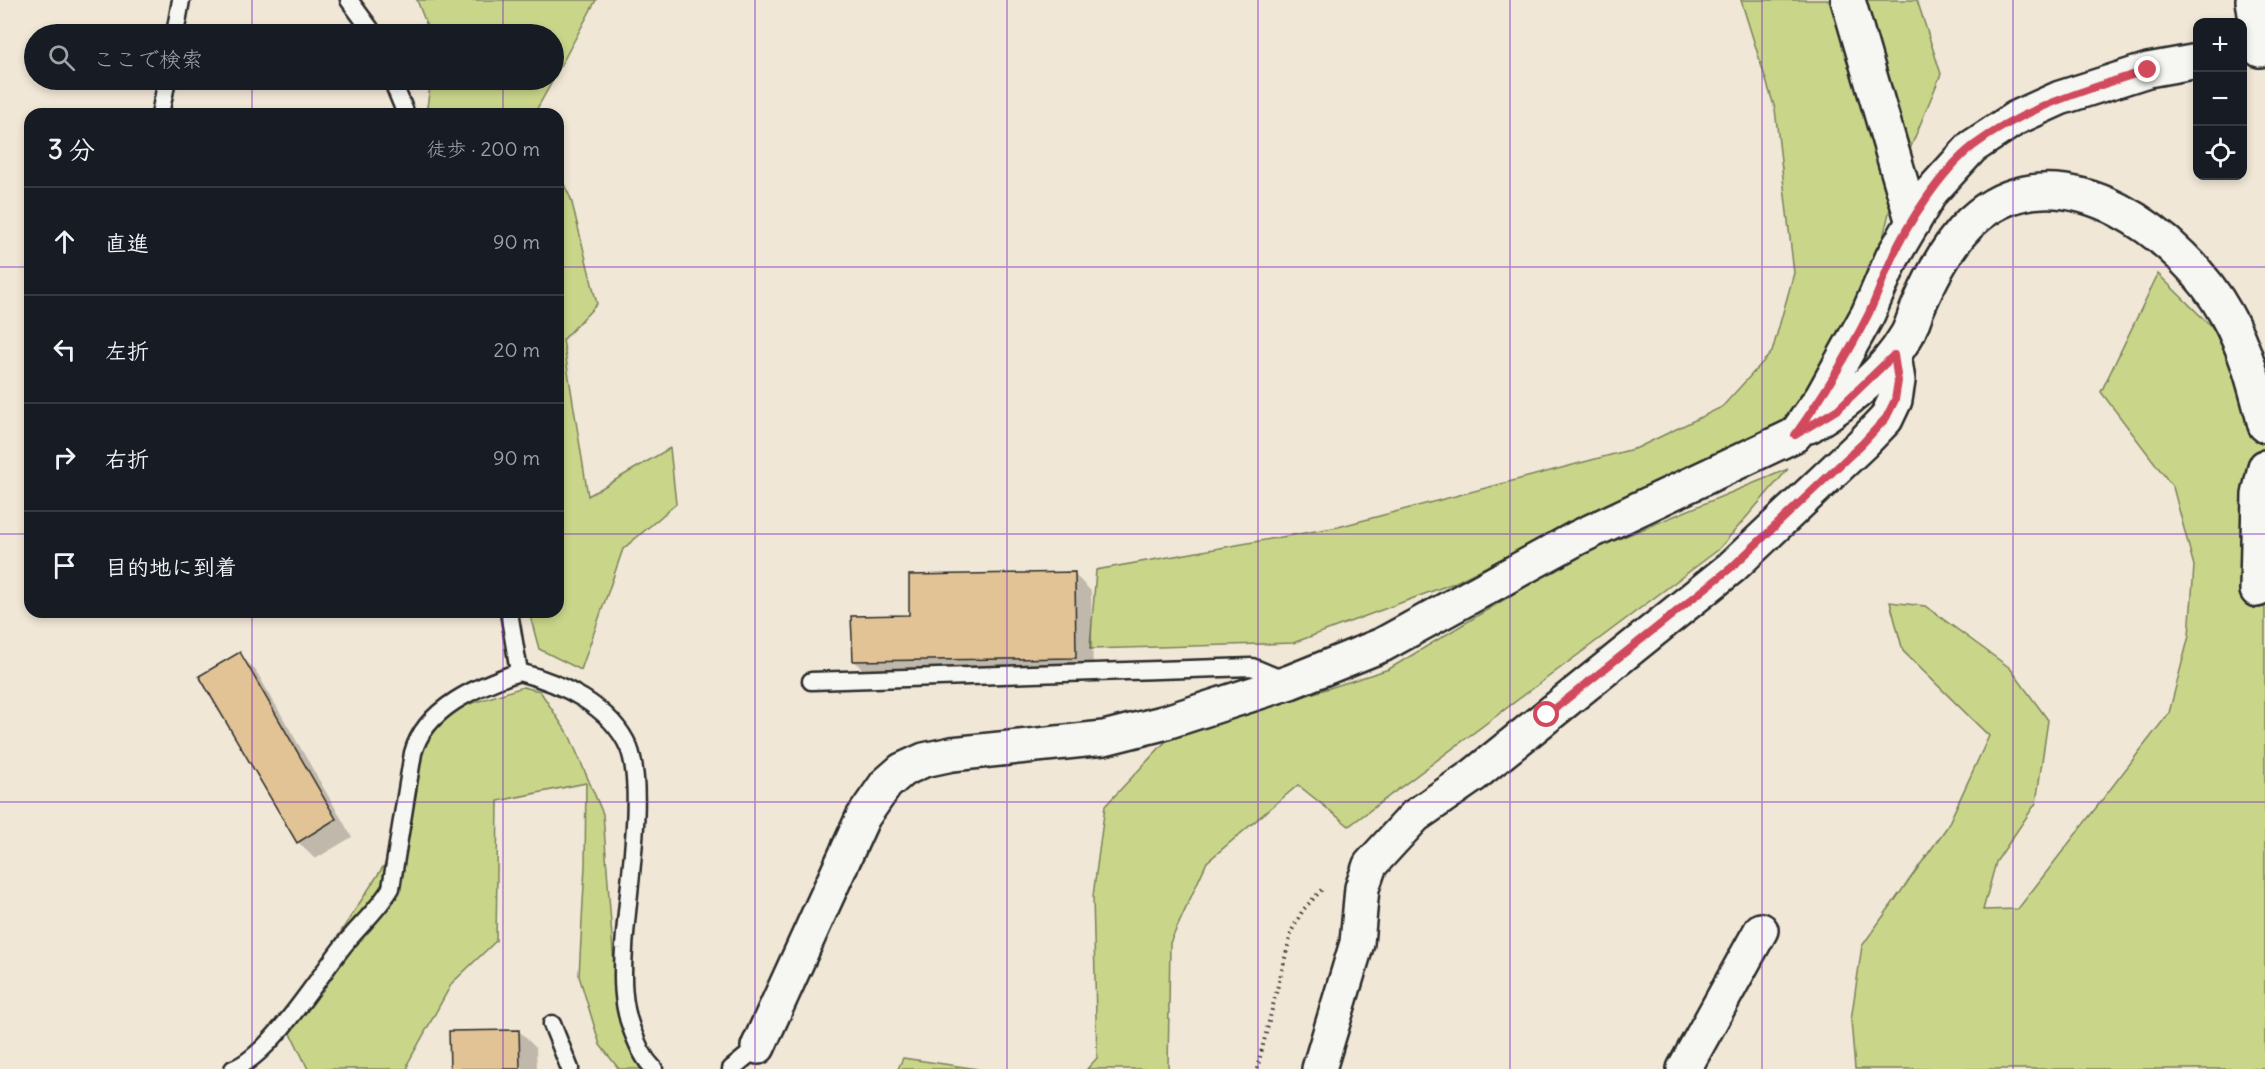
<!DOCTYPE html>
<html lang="ja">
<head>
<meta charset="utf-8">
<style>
  body { margin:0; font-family:Delius,"Klee One",sans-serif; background:#20242c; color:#f1f3f6 }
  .controls { position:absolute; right:18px; top:18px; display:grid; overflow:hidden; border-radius:12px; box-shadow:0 3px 9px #0003 }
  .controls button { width:54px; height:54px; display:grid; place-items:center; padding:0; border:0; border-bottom:2px solid #363941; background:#171b24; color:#f1f3f6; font:30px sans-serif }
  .stop { position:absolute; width:18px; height:18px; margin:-14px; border:4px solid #d1495b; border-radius:50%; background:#fff }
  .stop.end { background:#d1495b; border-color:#fff; box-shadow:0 2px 6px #0008 }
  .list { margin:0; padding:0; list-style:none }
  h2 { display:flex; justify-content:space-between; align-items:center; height:78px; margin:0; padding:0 24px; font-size:26px }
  h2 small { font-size:20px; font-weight:400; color:#9ea1a6 }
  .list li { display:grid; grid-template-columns:39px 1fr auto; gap:18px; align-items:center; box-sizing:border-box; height:108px; padding:0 24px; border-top:2px solid #363941 }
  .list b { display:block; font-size:22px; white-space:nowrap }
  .list em { font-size:20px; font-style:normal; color:#9ea1a6 }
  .icon { flex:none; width:33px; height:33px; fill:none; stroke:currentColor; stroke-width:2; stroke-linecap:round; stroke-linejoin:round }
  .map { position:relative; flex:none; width:2265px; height:1069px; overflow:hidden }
  .search { position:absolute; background:#171b24; box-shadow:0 3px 9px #0003; left:24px; top:24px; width:540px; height:66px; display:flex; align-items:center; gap:15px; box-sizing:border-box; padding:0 21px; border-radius:33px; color:#9ea1a6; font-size:22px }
  .panel { position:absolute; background:#171b24; box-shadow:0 3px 9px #0003; left:24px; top:108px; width:540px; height:510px; border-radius:18px }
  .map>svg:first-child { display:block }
  .green { fill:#c9d68a; stroke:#7a805a; stroke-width:1.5 }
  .shadow { fill:#0003 }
  .building { fill:#e2c395; stroke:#2b2b2b; stroke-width:1.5 }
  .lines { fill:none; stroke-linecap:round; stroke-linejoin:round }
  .service-casing { stroke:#2b2b2b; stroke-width:21 }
  .minor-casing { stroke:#2b2b2b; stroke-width:38 }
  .path { stroke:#2b2b2b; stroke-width:4; stroke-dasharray:1.5 4.5; stroke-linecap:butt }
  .service { stroke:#f6f6f2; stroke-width:16 }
  .minor { stroke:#f6f6f2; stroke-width:33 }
  .route { stroke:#d1495b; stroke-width:8 }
  .grid { fill:none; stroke:#7b2cbf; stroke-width:1.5; stroke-opacity:0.55 }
</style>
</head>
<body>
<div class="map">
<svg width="2265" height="1069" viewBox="0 0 2265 1069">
  <rect width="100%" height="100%" fill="#f0e7d6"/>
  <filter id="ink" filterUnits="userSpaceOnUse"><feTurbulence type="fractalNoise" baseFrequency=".0167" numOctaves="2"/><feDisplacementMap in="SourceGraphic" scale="12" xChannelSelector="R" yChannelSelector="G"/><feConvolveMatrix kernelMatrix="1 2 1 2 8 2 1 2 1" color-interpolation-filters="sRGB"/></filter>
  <g filter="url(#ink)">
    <!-- green -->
    <g class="green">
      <path d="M417 0H596L554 78V34H430Z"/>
      <path d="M1741 0H1917L1941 74 1896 183 1870 293 1794 432 1585 517 1454 583 1293 643 1090 649 1096 570 1338 527 1637 448 1722 407 1772 352 1794 273 1775 109Z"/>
      <path d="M431 80H553L534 114H426Z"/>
      <path d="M558 172 571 199 597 304 563 340 588 496 670 448 676 504 623 549 581 670 539 649 529 612H558Z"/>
      <path d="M2158 274 2213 328 2265 440V1069H1855L1851 1020 1862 946 1947 827 1989 736 1903 651 1890 602 1925 606 2010 668 2048 720 2036 803 1996 862 1983 910 2018 909 2169 713 2189 636 2194 566 2173 487 2101 392Z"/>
      <path d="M1788 469 1718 550 1349 826 1298 785 1207 862 1170 943 1168 1069H1087L1097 1058 1093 896 1105 806 1167 740 1389 669 1575 557Z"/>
      <path d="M523 687 540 691 570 737 603 814 617 1007 640 1065 645 1069H619L600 1045 579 976 585 866 586 783 498 801 496 941 452 983 408 1063V1069H308L284 1019 398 844 412 743 451 710Z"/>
      <path d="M903 1058 978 1069H898Z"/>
    </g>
    <!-- shadow -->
    <g class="shadow">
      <path d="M1074 574 1091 591 1093 674 871 678 854 661 911 617Z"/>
      <path d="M239 654 256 671 352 837 315 859 298 842Z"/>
      <path d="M519 1031 536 1048 537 1069H452Z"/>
    </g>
    <!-- building -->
    <g class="building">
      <path d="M1075 572 1076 658 853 661 851 616 909 615V575Z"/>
      <path d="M240 652 336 819 297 843 199 676Z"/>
      <path d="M519 1030 520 1069H450L449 1031Z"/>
    </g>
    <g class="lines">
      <defs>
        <g id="service">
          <path d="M349 0 374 34"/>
          <path d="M175 34 181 0"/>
          <path d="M392 80 406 114"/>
          <path d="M160 114 167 80"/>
          <path d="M509 612 519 672C561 683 611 706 629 748 646 791 626 899 624 949 622 977 622 1004 632 1030 638 1045 643 1058 654 1069"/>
          <path d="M811 681 1252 667 1286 681"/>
          <path d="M552 1024 570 1069"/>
          <path d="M233 1069C270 1056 318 977 344 945 359 926 378 910 391 888L413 753C425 708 478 686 519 672"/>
          <path d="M731 1069 758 1047"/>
        </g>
        <g id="minor">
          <path d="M1848 0 1913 223"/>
          <path d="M2253 0 2260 50"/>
          <path d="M1809 426C1845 404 1883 375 1905 338 1912 328 1914 315 1919 305 1933 273 1952 236 1979 215 2064 147 2183 236 2226 314 2246 349 2255 386 2265 425"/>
          <path d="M2257 590 2259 495 2265 467"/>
          <path d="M758 1047 863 817 886 784 902 770 924 760 952 754 1104 738 1163 723 1290 682 1382 645 1577 538 1795 435 1822 397 1868 314 1892 258 1931 192 1972 147 2016 118 2060 98 2148 70 2198 61"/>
          <path d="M1319 1069 1357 943 1362 888 1370 865 1415 816 1474 775 1732 567 1862 444 1886 419 1895 400 1898 381 1894 355"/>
          <path d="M1684 1069 1761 930"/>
        </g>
      </defs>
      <!-- service casing -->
      <use href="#service" class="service-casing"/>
      <!-- minor casing -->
      <use href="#minor" class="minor-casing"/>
      <!-- path -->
      <path class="path" d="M1257 1069 1292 930 1303 910 1324 887"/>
      <!-- service -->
      <use href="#service" class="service"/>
      <!-- minor -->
      <use href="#minor" class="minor"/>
    </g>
  </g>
  <g class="lines" filter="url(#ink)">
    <!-- route -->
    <path class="route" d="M1547 715 1732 567 1862 444 1886 418 1895 400 1898 381 1894 355 1838 409 1795 435C1822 397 1847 357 1868 315 1877 297 1883 278 1891 260 1907 224 1941 171 1973 146 2025 107 2086 90 2148 70"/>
  </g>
  <!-- grid -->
  <path class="grid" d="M252 0V34M503 0V34M755 0V1069M1007 0V1069M1258 0V1069M1510 0V1069M1762 0V1069M2013 0V1069M252 80V114M503 80V114M0 267H30M558 267H2265M0 534H30M558 534H2265M252 612V1069M503 612V1069M0 802H2265"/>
</svg>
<div class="controls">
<button>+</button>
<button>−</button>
<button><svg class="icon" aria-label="locate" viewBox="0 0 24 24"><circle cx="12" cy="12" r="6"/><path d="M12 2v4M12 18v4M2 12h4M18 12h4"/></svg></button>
</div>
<div class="stop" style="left:1547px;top:715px"></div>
<div class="stop end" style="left:2148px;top:70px"></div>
<div class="search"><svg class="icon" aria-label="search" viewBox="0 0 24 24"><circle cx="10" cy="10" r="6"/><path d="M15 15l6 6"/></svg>ここで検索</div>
<section class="panel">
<h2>3 分<small>徒歩 · 200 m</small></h2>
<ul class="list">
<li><svg class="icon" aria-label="ahead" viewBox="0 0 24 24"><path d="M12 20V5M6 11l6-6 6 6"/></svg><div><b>直進</b></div><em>90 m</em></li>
<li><svg class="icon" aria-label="left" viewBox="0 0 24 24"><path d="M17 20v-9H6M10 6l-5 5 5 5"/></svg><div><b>左折</b></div><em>20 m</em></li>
<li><svg class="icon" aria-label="right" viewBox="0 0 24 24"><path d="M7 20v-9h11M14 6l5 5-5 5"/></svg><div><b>右折</b></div><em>90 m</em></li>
<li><svg class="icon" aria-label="arrive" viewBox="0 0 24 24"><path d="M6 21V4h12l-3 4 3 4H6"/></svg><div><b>目的地に到着</b></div></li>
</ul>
</section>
</div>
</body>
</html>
